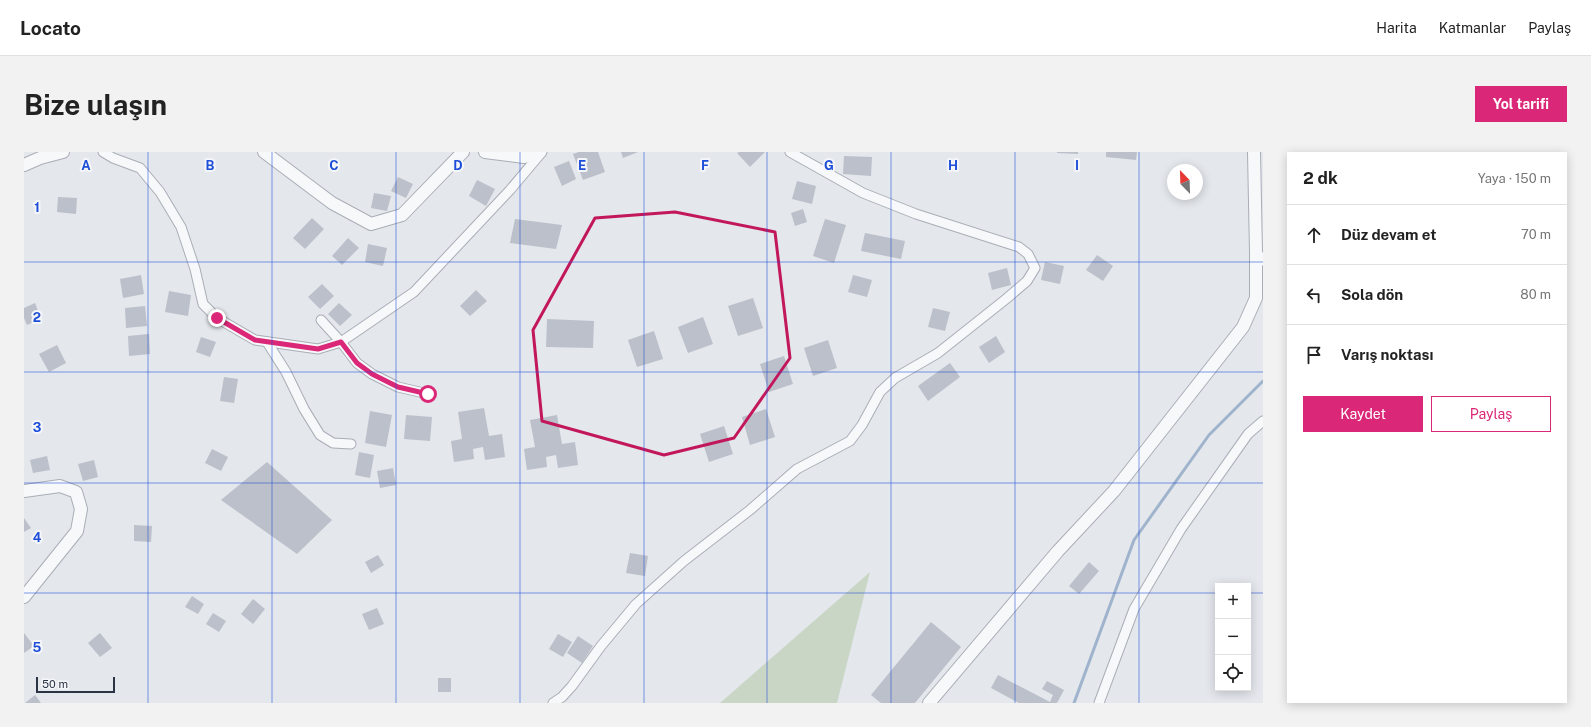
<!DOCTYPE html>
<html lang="tr">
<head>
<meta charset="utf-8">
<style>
  body { margin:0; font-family:"Public Sans",sans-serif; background:#f2f2f2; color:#222 }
  .controls { position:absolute; right:12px; bottom:12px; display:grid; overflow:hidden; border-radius:0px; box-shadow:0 2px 10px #0003 }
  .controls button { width:36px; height:36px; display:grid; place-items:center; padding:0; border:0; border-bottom:1px solid #e0e0e0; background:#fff; color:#222; font:20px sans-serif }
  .compass { position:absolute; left:1143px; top:12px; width:36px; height:36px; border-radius:50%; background:#fff; box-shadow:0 2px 10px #0003; rotate:337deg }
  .scale { position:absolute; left:12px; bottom:10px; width:79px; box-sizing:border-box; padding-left:4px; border:2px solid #2b3445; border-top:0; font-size:11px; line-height:14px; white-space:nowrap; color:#2b3445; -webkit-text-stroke:3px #f4f6f9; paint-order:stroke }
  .stop { position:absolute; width:12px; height:12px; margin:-9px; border:3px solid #db2777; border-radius:50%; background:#fff }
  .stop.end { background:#db2777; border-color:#fff; box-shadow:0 1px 4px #0008 }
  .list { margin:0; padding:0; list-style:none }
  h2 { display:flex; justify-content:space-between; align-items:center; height:52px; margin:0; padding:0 16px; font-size:17px }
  h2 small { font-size:13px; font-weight:400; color:#767676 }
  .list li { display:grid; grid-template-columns:26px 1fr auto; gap:12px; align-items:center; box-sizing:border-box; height:60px; padding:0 16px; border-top:1px solid #e0e0e0 }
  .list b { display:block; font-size:15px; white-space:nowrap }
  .list em { font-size:13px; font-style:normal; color:#767676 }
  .actions { display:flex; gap:8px; padding:12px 16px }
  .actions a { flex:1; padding:9px 0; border:1px solid #db2777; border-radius:0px; text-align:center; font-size:14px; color:#db2777 }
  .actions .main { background:#db2777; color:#fff }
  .icon { flex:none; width:22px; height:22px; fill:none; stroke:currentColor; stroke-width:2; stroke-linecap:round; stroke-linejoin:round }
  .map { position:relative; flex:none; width:1239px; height:551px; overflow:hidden; border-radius:0px }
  header { display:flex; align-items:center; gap:24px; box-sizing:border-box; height:56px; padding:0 20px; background:#fff; border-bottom:1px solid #e0e0e0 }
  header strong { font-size:19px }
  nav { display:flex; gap:22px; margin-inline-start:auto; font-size:14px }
  .intro { display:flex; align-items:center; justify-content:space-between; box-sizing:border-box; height:96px; padding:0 24px }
  h1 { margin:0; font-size:28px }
  .button { padding:10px 18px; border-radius:0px; background:#db2777; color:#fff; font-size:14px; font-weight:700 }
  main { display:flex; gap:24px; padding:0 24px }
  aside { flex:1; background:#fff; border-radius:0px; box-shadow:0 2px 10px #0003 }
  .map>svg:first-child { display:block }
  .green { fill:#c9d6c5 }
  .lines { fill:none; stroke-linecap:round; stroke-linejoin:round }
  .stream { stroke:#9fb4cc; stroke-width:3 }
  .building { fill:#bbc0ca }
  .minor-casing { stroke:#a9aeb7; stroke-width:11 }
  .tertiary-casing { stroke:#a9aeb7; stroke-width:14 }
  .minor { stroke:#f7f8fa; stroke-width:9 }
  .tertiary { stroke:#f7f8fa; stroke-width:12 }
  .route { stroke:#db2777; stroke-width:5 }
  .marked { fill:none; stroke:#c2185b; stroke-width:3; stroke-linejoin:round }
  .grid { fill:none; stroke:#1d4ed8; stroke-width:1; stroke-opacity:0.55 }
  .grid-label { font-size:13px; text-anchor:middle; font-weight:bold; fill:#1d4ed8; stroke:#f4f6f9; stroke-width:4; stroke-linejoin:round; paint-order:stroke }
</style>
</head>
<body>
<header>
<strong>Locato</strong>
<nav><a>Harita</a><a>Katmanlar</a><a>Paylaş</a></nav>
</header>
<div class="intro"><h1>Bize ulaşın</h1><a class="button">Yol tarifi</a></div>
<main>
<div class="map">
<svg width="1239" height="551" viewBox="0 0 1239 551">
  <rect width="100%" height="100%" fill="#e4e7ec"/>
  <!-- green -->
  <path class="green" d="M846 420 813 551H696Z"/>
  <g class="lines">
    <!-- stream -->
    <path class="stream" d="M1050 551 1110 388 1185 283 1239 229"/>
  </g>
  <!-- building -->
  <g class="building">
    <path d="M555 0H574L581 20 559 28 549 2Z"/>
    <path d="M597 0H614L599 6Z"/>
    <path d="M715 0H741L726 15 713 1Z"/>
    <path d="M1033 0H1054V2L1033 1Z"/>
    <path d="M1082 0H1113L1112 8 1082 5Z"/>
    <path d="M820 4 848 5 847 24 819 22Z"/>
    <path d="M545 9 552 27 538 34 530 15Z"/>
    <path d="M374 25 389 32 382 46 367 39Z"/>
    <path d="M453 28 471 37 462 54 445 44Z"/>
    <path d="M773 29 792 34 788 52 768 47Z"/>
    <path d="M350 41 367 44 363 59 347 56Z"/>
    <path d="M34 45 53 46 52 62 33 60Z"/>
    <path d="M779 57 783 70 771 74 767 61Z"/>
    <path d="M288 66 300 77 281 97 269 86Z"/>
    <path d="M491 67 538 73 532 97 486 91Z"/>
    <path d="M801 67 822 73 810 111 789 104Z"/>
    <path d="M841 81 881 89 877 107 837 99Z"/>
    <path d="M324 86 335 96 318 113 308 104Z"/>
    <path d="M344 92 363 96 359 114 341 110Z"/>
    <path d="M1073 103 1089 114 1079 129 1062 118Z"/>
    <path d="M1021 110 1040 114 1036 132 1017 128Z"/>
    <path d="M983 116 987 133 968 138 964 121Z"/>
    <path d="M117 123 120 142 99 146 96 127Z"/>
    <path d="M829 123 848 128 843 145 824 140Z"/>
    <path d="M298 132 310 144 296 157 284 145Z"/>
    <path d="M452 138 463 149 446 164 436 154Z"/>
    <path d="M145 139 167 143 164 164 141 160Z"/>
    <path d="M729 146 739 176 714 184 704 154Z"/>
    <path d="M11 151 17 167 3 173 0 166V156Z"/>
    <path d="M315 151 328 163 316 174 304 162Z"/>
    <path d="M121 154 123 174 102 176 101 156Z"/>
    <path d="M909 156 926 160 921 179 904 175Z"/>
    <path d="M679 165 689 192 664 201 654 175Z"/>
    <path d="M523 167 570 169 569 196 522 195Z"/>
    <path d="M630 179 639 207 613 215 604 188Z"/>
    <path d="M125 182 126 202 105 204 104 184Z"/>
    <path d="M972 184 981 200 965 211 955 195Z"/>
    <path d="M177 185 192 190 186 205 172 200Z"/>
    <path d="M804 188 813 216 789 224 780 196Z"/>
    <path d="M33 193 42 211 25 220 15 202Z"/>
    <path d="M760 204 769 232 745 240 736 212Z"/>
    <path d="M926 211 936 225 904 249 894 234Z"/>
    <path d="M200 225 214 227 210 251 196 249Z"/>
    <path d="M460 256 465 284 478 282 481 305 461 308 459 295 449 297 450 307 430 310 427 289 438 287 434 260Z"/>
    <path d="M742 257 751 285 726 293 718 265Z"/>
    <path d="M346 259 368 263 362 295 341 291Z"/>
    <path d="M382 263 408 265 406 289 380 287Z"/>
    <path d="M533 263 538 292 551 290 554 313 534 316 532 303 522 305 523 315 503 318 500 297 511 295 506 268Z"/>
    <path d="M700 274 709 302 685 310 676 282Z"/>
    <path d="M188 297 204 305 197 319 181 311Z"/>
    <path d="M335 300 350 303 346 326 331 323Z"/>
    <path d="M23 304 26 318 9 321 6 308Z"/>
    <path d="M70 308 74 325 59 329 54 312Z"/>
    <path d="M243 310 308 368 273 402 197 348Z"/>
    <path d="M369 316 372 333 356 336 353 319Z"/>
    <path d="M0 366 7 376 0 380Z"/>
    <path d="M110 373 128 374 127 390 110 389Z"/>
    <path d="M606 401 624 404 621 424 602 421Z"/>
    <path d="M354 403 360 413 347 421 341 410Z"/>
    <path d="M1065 410 1075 419 1055 442 1045 434Z"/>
    <path d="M168 444 180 452 174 462 161 455Z"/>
    <path d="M229 447 241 457 229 472 217 462Z"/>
    <path d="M353 456 360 472 345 478 338 462Z"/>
    <path d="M189 461 202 469 195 480 182 472Z"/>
    <path d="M907 470 937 495 891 551H857L847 543Z"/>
    <path d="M0 481 10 494 0 501Z"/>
    <path d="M76 481 88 496 76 505 64 491Z"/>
    <path d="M534 482 548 490 539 505 525 497Z"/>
    <path d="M554 484 569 494 558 511 543 501Z"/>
    <path d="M974 523 1026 550 1029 543 1018 537 1023 529 1040 538 1033 551H995L967 536Z"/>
    <rect x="414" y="526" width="13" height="14"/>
    <path d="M11 543 17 551H1Z"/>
  </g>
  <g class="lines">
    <defs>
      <g id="minor">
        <path d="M79 0 89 6 116 16 136 40 157 75 171 117 179 152 193 166 231 188 294 197 317 190 390 140 486 38 518 0"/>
        <path d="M297 168 317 190 333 211 348 222 374 235 404 242"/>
        <path d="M243 190 262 220 280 257 296 283 309 291 327 292"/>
        <path d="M529 551 538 545 548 534 577 494 612 452 660 409 726 358 773 317 826 289 838 273 856 240 871 226 914 201 982 147 1003 129 1011 116 1004 102 995 95 892 62 839 41 766 0"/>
        <path d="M1075 551 1110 457 1157 377 1224 282 1239 269"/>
      </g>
      <g id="tertiary">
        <path d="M240 0 308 51 347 72 378 63 439 0"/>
        <path d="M461 0 500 5 516 0"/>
        <path d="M1230 0 1232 101 1236 108"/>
        <path d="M0 13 16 6 39 0"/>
        <path d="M0 339 36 334 52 340 57 357 53 379 0 445"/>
        <path d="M905 551 1034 399 1090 339 1219 175 1232 146V101"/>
      </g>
    </defs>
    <!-- minor casing -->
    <use href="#minor" class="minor-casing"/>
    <!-- tertiary casing -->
    <use href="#tertiary" class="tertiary-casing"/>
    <!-- minor -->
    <use href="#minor" class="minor"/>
    <!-- tertiary -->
    <use href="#tertiary" class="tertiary"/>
  </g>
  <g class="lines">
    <!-- route -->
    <path class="route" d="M193 166 231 188 294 197 317 190 333 211 348 222 374 235 404 242"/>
  </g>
  <!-- marked area -->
  <path class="marked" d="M651 60 751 80 766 206 710 286 640 303 518 269 509 178 571 66Z"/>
  <!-- grid -->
  <path class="grid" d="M124 0V551M248 0V551M372 0V551M496 0V551M620 0V551M743 0V551M867 0V551M991 0V551M1115 0V551M0 110H1239M0 220H1239M0 331H1239M0 441H1194M1224 441H1239"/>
  <g class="grid-label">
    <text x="62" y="18">A</text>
    <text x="186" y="18">B</text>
    <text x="310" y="18">C</text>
    <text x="434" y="18">D</text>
    <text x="558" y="18">E</text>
    <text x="681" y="18">F</text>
    <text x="805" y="18">G</text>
    <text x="929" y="18">H</text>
    <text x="1053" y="18">I</text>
    <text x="13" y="60">1</text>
    <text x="13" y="170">2</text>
    <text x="13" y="280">3</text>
    <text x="13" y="390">4</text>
    <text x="13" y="500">5</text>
  </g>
</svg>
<div class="controls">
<button>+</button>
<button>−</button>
<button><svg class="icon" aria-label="locate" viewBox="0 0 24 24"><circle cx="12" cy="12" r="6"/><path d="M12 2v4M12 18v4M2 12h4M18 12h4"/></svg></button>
</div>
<svg class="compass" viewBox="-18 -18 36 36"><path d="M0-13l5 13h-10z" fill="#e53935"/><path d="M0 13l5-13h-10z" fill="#767676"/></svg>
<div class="scale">50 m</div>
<div class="stop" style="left:404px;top:242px"></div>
<div class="stop end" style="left:193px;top:166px"></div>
</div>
<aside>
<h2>2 dk<small>Yaya · 150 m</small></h2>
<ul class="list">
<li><svg class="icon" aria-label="ahead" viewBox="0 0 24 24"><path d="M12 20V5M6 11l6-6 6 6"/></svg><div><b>Düz devam et</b></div><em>70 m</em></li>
<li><svg class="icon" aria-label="left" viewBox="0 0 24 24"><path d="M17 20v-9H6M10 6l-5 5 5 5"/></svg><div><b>Sola dön</b></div><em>80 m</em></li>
<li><svg class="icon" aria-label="arrive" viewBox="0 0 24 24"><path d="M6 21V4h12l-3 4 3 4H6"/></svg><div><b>Varış noktası</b></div></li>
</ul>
<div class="actions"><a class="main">Kaydet</a><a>Paylaş</a></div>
</aside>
</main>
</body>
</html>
